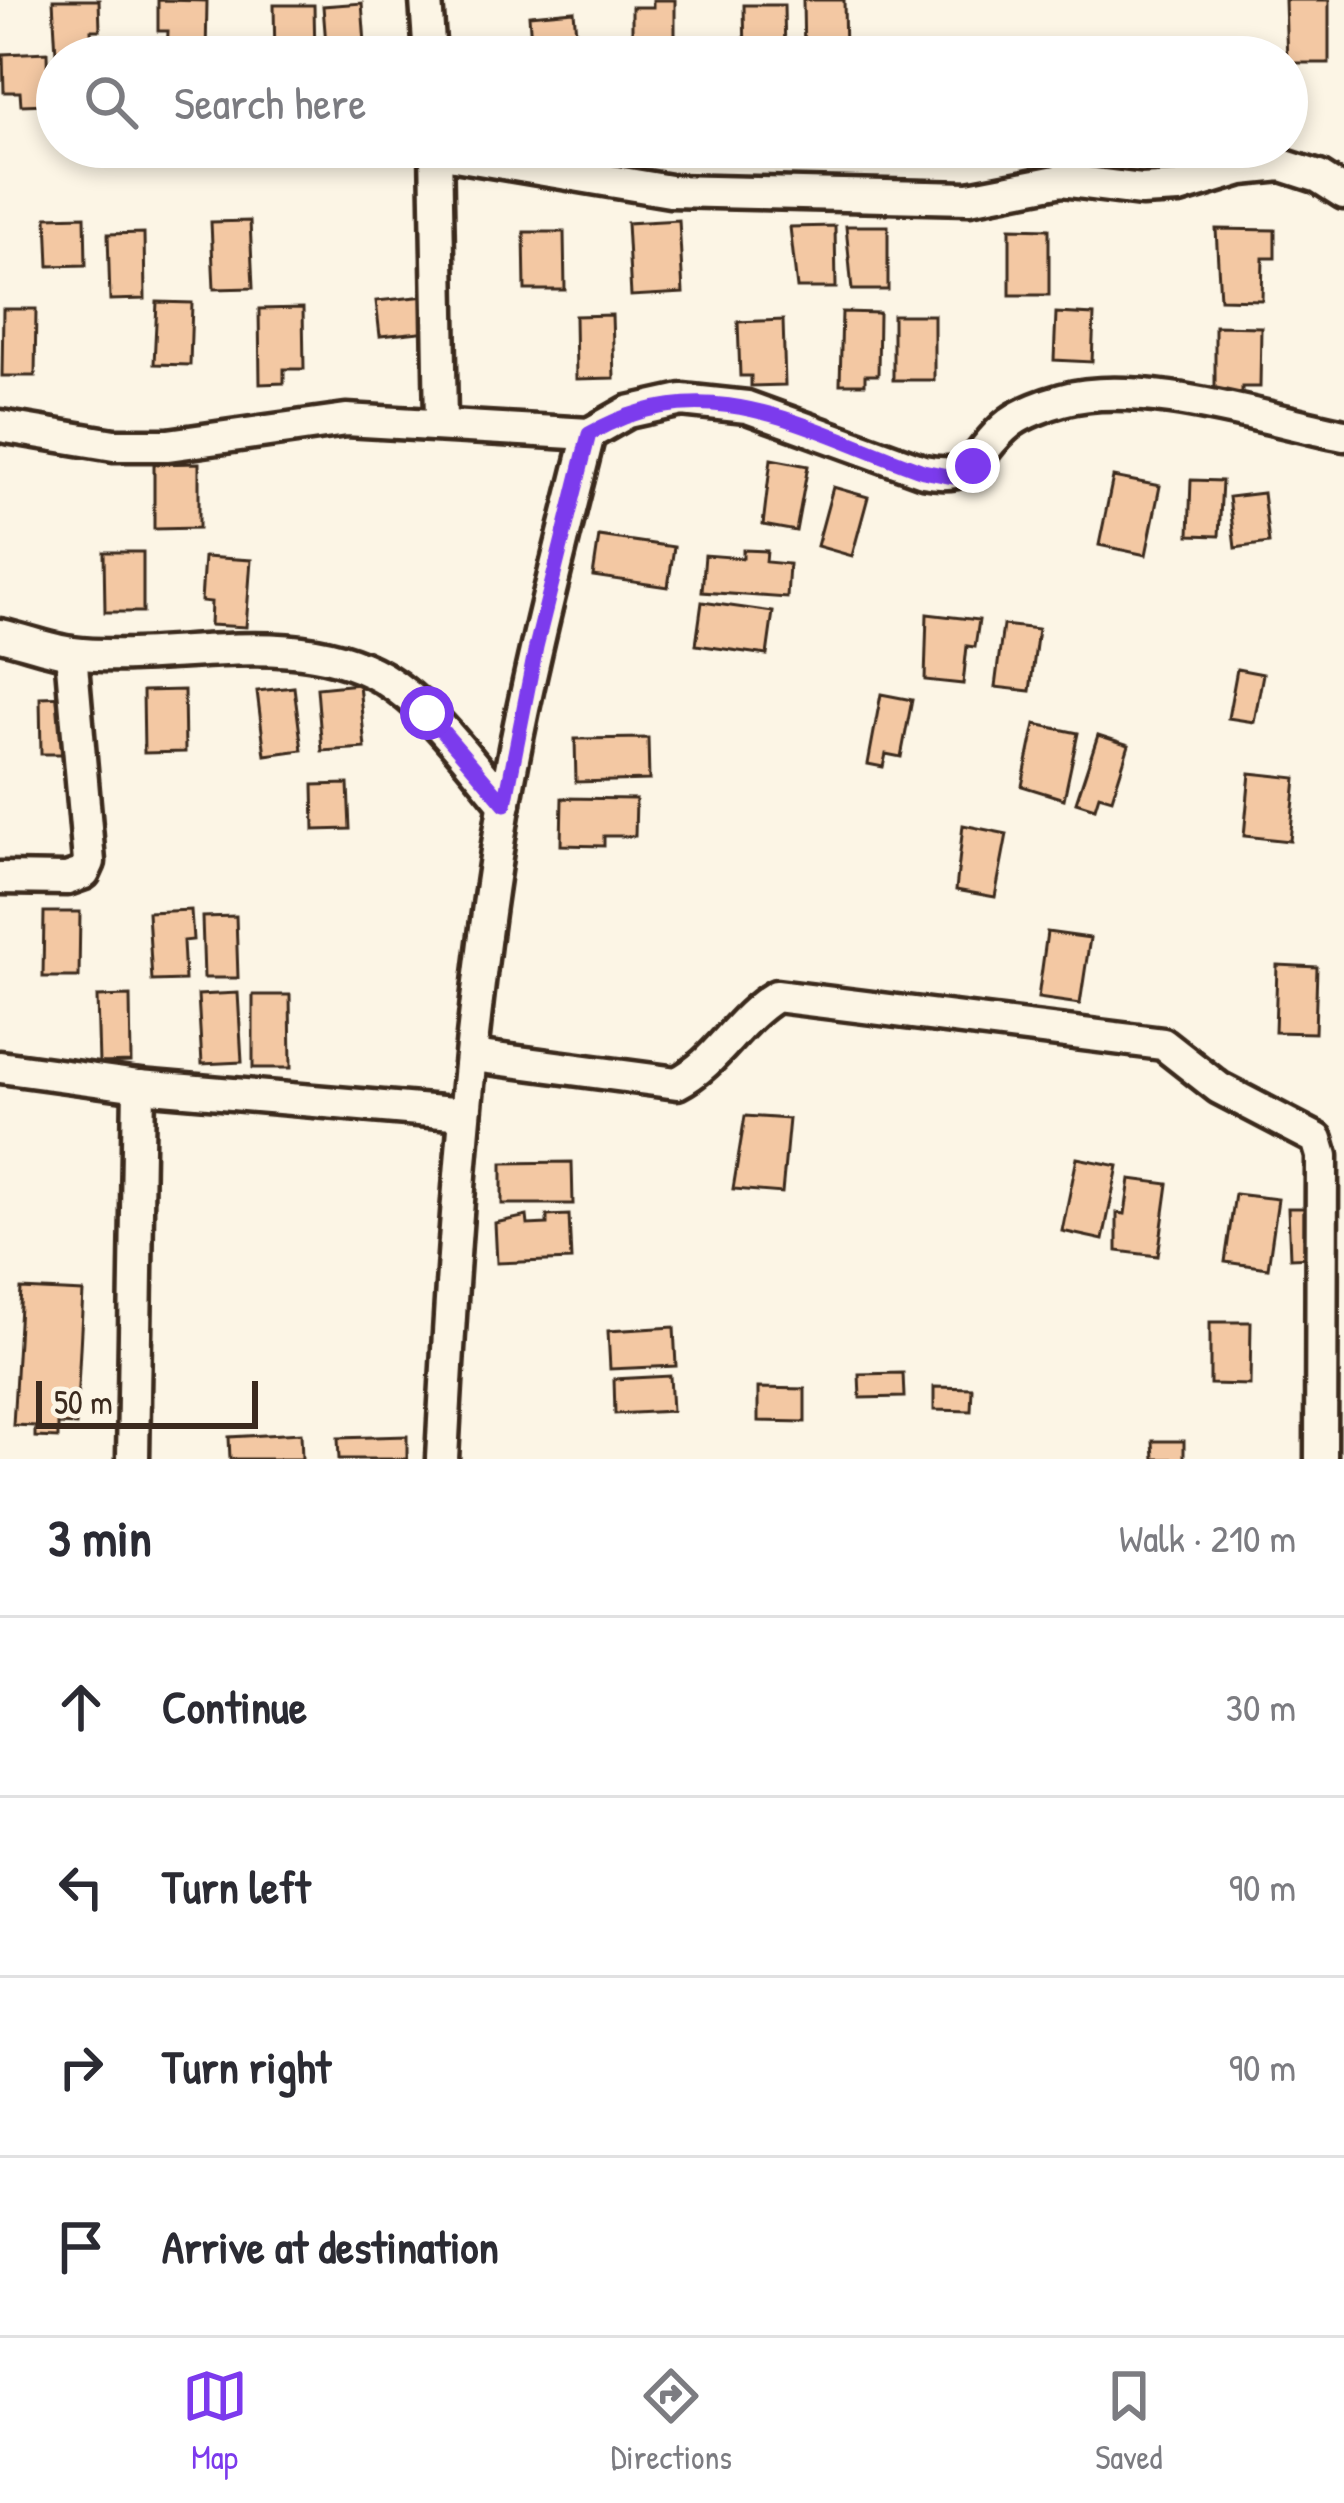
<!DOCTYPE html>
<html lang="en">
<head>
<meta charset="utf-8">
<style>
  body { margin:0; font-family:"Patrick Hand",sans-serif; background:#f7f7f7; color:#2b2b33 }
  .scale { position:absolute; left:36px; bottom:30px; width:222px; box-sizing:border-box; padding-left:12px; border:6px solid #3b2a1e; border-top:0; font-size:33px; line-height:42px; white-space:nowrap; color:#3b2a1e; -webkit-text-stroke:9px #fcf5e5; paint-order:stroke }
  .stop { position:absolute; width:36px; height:36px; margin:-27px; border:9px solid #7c3aed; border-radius:50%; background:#fff }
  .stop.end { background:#7c3aed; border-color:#fff; box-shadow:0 3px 12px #0008 }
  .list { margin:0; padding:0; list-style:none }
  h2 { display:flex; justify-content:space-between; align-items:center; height:156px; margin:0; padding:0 48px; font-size:51px }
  h2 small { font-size:39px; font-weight:400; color:#7c7c81 }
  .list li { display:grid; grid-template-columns:78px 1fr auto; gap:36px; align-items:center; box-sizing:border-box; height:180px; padding:0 48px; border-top:3px solid #e1e1e2 }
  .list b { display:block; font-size:45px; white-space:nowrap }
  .list em { font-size:39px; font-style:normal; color:#7c7c81 }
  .icon { flex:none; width:66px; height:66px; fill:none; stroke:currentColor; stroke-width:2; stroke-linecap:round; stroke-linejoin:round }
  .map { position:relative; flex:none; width:1344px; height:1459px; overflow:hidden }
  .search { position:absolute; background:#fff; box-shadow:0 6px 18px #0003; left:36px; right:36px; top:36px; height:132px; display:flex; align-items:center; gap:30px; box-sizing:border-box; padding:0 42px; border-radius:66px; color:#7c7c81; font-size:45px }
  .sheet { height:876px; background:#fff }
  nav { display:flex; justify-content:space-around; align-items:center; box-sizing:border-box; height:168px; border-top:3px solid #e1e1e2; background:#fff; font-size:33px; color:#7c7c81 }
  nav a { display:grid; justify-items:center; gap:6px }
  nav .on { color:#7c3aed }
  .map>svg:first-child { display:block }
  .building { fill:#f3c8a3; stroke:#3b2a1e; stroke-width:3 }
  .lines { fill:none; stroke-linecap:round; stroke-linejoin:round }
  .street-casing { stroke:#3b2a1e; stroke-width:39 }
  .street { stroke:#fcf5e5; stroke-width:30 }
  .route { stroke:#7c3aed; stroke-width:15 }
</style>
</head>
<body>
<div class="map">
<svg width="1344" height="1459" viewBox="0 0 1344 1459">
  <rect width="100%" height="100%" fill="#fcf5e5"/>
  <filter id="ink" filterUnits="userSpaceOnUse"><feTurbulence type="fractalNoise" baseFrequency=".00833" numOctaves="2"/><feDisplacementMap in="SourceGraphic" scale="24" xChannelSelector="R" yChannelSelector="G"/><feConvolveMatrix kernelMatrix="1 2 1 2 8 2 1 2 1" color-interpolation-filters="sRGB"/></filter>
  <g filter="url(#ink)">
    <!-- building -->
    <g class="building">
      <path d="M53 0H99L100 30H91L92 57H57V72Z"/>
      <path d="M158 0 207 1 206 57H167L168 31H158Z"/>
      <path d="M653 0H675V57H632V7H653Z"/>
      <path d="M803 0H844L845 57H804Z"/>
      <path d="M1285 0H1329V63H1287Z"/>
      <path d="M362 3 366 57H327L323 6Z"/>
      <path d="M274 5H314L315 57H275Z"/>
      <path d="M744 5H784L785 57H745Z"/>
      <path d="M574 11 578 57H532L529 15Z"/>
      <path d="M47 52 48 104 21 105 20 92H4L3 54Z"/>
      <path d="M582 147H622L621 159 582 157Z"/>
      <path d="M85 216 86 265 49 266 47 217Z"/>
      <path d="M679 220 683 293 631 296 627 223Z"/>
      <path d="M250 221 253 288 214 289 211 222Z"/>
      <path d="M835 226 836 288H797L790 227Z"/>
      <path d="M846 226H888V290H852Z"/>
      <path d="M1010 228 1049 229V295H1010Z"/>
      <path d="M1216 229 1275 230V258H1263L1262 300 1220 299Z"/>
      <path d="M524 232H564L565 290H525Z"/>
      <path d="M144 233 145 299 110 300 108 234Z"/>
      <path d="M427 296 430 331 380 336 376 301Z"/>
      <path d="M157 302 192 303 190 365 154 364Z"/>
      <path d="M303 308 304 369H284V383L260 384 259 309Z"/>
      <path d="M3 309H36L35 376H2Z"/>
      <path d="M842 312 879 313 878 375H865V384H840Z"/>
      <path d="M1056 313 1094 315 1092 362 1054 360Z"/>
      <path d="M612 315 614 378 576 379 575 316Z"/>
      <rect x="893" y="315" width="41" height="65"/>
      <path d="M783 320 785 385 751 386V376H740L738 322Z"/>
      <path d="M1215 326 1261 327 1260 387H1242V396H1215Z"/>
      <path d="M771 459 808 466 796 531 763 525Z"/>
      <path d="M199 463V528L154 529V464Z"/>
      <path d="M1113 477 1160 486 1146 555 1099 545Z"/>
      <path d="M1191 480 1222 481 1219 536 1189 535Z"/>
      <path d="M833 487 868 497 852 556 817 546Z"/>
      <path d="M1263 493 1269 543 1235 548 1229 497Z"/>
      <path d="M599 536 674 547 668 587 593 576Z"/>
      <path d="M743 550 767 551 766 562 789 564 787 598 702 592 705 555 743 558Z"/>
      <path d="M104 552H143V612H105Z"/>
      <path d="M204 557 251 560 246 627 210 625 211 602 201 601Z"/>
      <path d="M702 602 773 612 767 655 696 645Z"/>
      <path d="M927 614 979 620 975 647 967 646 963 684 925 680Z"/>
      <path d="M1003 625 1038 629 1030 691 995 687Z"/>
      <path d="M1237 669 1263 674 1254 722 1228 718Z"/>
      <path d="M359 684 365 748 322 751 317 688Z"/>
      <path d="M294 687 302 750 265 755 257 691Z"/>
      <path d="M184 690 185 752 144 753 143 691Z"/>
      <path d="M881 694 912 700 901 757 886 754 883 767 868 764Z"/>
      <path d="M70 696 71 754H41L40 697Z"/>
      <path d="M1035 724 1078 733 1064 799 1022 786Z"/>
      <path d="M1098 735 1129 745 1112 799 1099 795 1095 808 1076 802Z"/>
      <path d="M648 738 649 780 576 782 575 739Z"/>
      <path d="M1250 773 1296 778 1290 841 1244 836Z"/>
      <path d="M348 784 350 829 314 830 313 785Z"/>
      <path d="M562 798 636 799 635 836H604V846L561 845Z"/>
      <path d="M963 825 1007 834 995 897 956 890Z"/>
      <path d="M191 910 193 940 183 941 185 980 152 981 148 912Z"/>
      <path d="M44 912H80L79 977H43Z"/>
      <path d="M236 916 238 978H204L202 917Z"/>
      <path d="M1047 932 1090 938 1080 1004 1038 998Z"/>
      <path d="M1277 965 1317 967 1315 1033 1275 1032Z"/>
      <path d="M238 993 242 1062 202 1064 198 995Z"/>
      <path d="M253 995H290L291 1068H253Z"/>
      <path d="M130 996 131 1062 99 1063 97 997Z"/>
      <path d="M745 1116 789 1119 782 1193 733 1189Z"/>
      <path d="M1077 1158 1118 1166 1103 1240 1062 1231Z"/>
      <path d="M572 1162 573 1204H502V1163Z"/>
      <path d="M1130 1179 1168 1184 1158 1256 1117 1251V1213L1125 1214Z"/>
      <path d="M1235 1194 1278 1199 1268 1268 1225 1262Z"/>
      <path d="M1288 1208H1312L1314 1257 1290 1258Z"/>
      <path d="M569 1215 571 1260 497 1263 495 1223 527 1216 528 1225 547 1224V1216Z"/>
      <path d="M21 1289 83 1292 76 1425 58 1424V1438L35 1437V1426L13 1425Z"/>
      <path d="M1210 1322H1251L1250 1385 1210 1384Z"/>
      <path d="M674 1327 676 1366 610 1369 608 1331Z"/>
      <path d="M903 1373 904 1397 860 1398 859 1374Z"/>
      <path d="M670 1376 672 1411 615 1414 614 1379Z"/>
      <path d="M934 1387 972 1388 971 1411 934 1410Z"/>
      <path d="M758 1388 805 1389V1422L758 1421Z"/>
      <path d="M301 1433 302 1459H230L229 1437Z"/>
      <path d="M407 1436V1459H339L338 1438Z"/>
      <path d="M1153 1441H1184V1459H1154Z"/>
    </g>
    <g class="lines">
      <defs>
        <g id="street">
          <path d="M426 0 430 57"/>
          <path d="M436 147 441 422"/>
          <path d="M437 152 670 191 969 198 1062 180 1141 190 1179 188 1242 169 1282 165 1319 177 1344 193"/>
          <path d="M0 426 114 445H168L346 420 589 434 628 412 682 400 747 407 923 471C981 482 973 451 1011 422 1023 413 1047 404 1062 400 1139 378 1265 419 1344 435"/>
          <path d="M0 635C24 640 48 650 72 653 170 665 292 624 383 678 432 708 468 760 505 804"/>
          <path d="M0 878 67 879 84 873 89 862 71 653"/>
          <path d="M473 1056 677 1083C717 1063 737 1019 776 996L1163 1044 1219 1088 1317 1139 1322 1156 1321 1459"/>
          <path d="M0 1067 139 1086 465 1114"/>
          <path d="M133 1459 139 1086"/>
          <path d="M442 1459C453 1242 468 1022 504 807 526 681 558 558 589 434"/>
        </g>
      </defs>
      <!-- street casing -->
      <use href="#street" class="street-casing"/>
      <!-- street -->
      <use href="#street" class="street"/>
    </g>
  </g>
  <g class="lines" filter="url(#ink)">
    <!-- route -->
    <path class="route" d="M427 713 505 804 536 647 589 434C708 365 806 429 923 471L953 477 973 466"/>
  </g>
</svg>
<div class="scale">50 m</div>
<div class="stop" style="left:427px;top:713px"></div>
<div class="stop end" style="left:973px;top:466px"></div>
<div class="search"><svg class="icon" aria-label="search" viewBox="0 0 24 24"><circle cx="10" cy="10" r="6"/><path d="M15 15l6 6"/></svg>Search here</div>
</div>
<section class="sheet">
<h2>3 min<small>Walk · 210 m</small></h2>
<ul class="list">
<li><svg class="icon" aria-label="ahead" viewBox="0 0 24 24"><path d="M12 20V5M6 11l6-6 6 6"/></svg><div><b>Continue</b></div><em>30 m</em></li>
<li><svg class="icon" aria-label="left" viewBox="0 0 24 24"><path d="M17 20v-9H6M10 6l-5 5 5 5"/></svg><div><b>Turn left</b></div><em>90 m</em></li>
<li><svg class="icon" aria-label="right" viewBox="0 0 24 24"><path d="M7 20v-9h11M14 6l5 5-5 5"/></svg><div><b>Turn right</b></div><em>90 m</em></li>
<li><svg class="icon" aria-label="arrive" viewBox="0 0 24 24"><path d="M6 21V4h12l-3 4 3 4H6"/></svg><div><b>Arrive at destination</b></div></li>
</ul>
</section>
<nav>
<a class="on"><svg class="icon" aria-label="map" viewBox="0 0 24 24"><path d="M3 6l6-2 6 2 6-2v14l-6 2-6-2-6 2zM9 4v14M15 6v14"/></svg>Map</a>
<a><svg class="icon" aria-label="directions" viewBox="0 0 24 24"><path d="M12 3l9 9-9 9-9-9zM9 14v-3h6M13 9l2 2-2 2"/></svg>Directions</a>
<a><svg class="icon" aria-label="saved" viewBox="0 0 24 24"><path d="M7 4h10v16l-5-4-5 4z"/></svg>Saved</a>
</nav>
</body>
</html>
